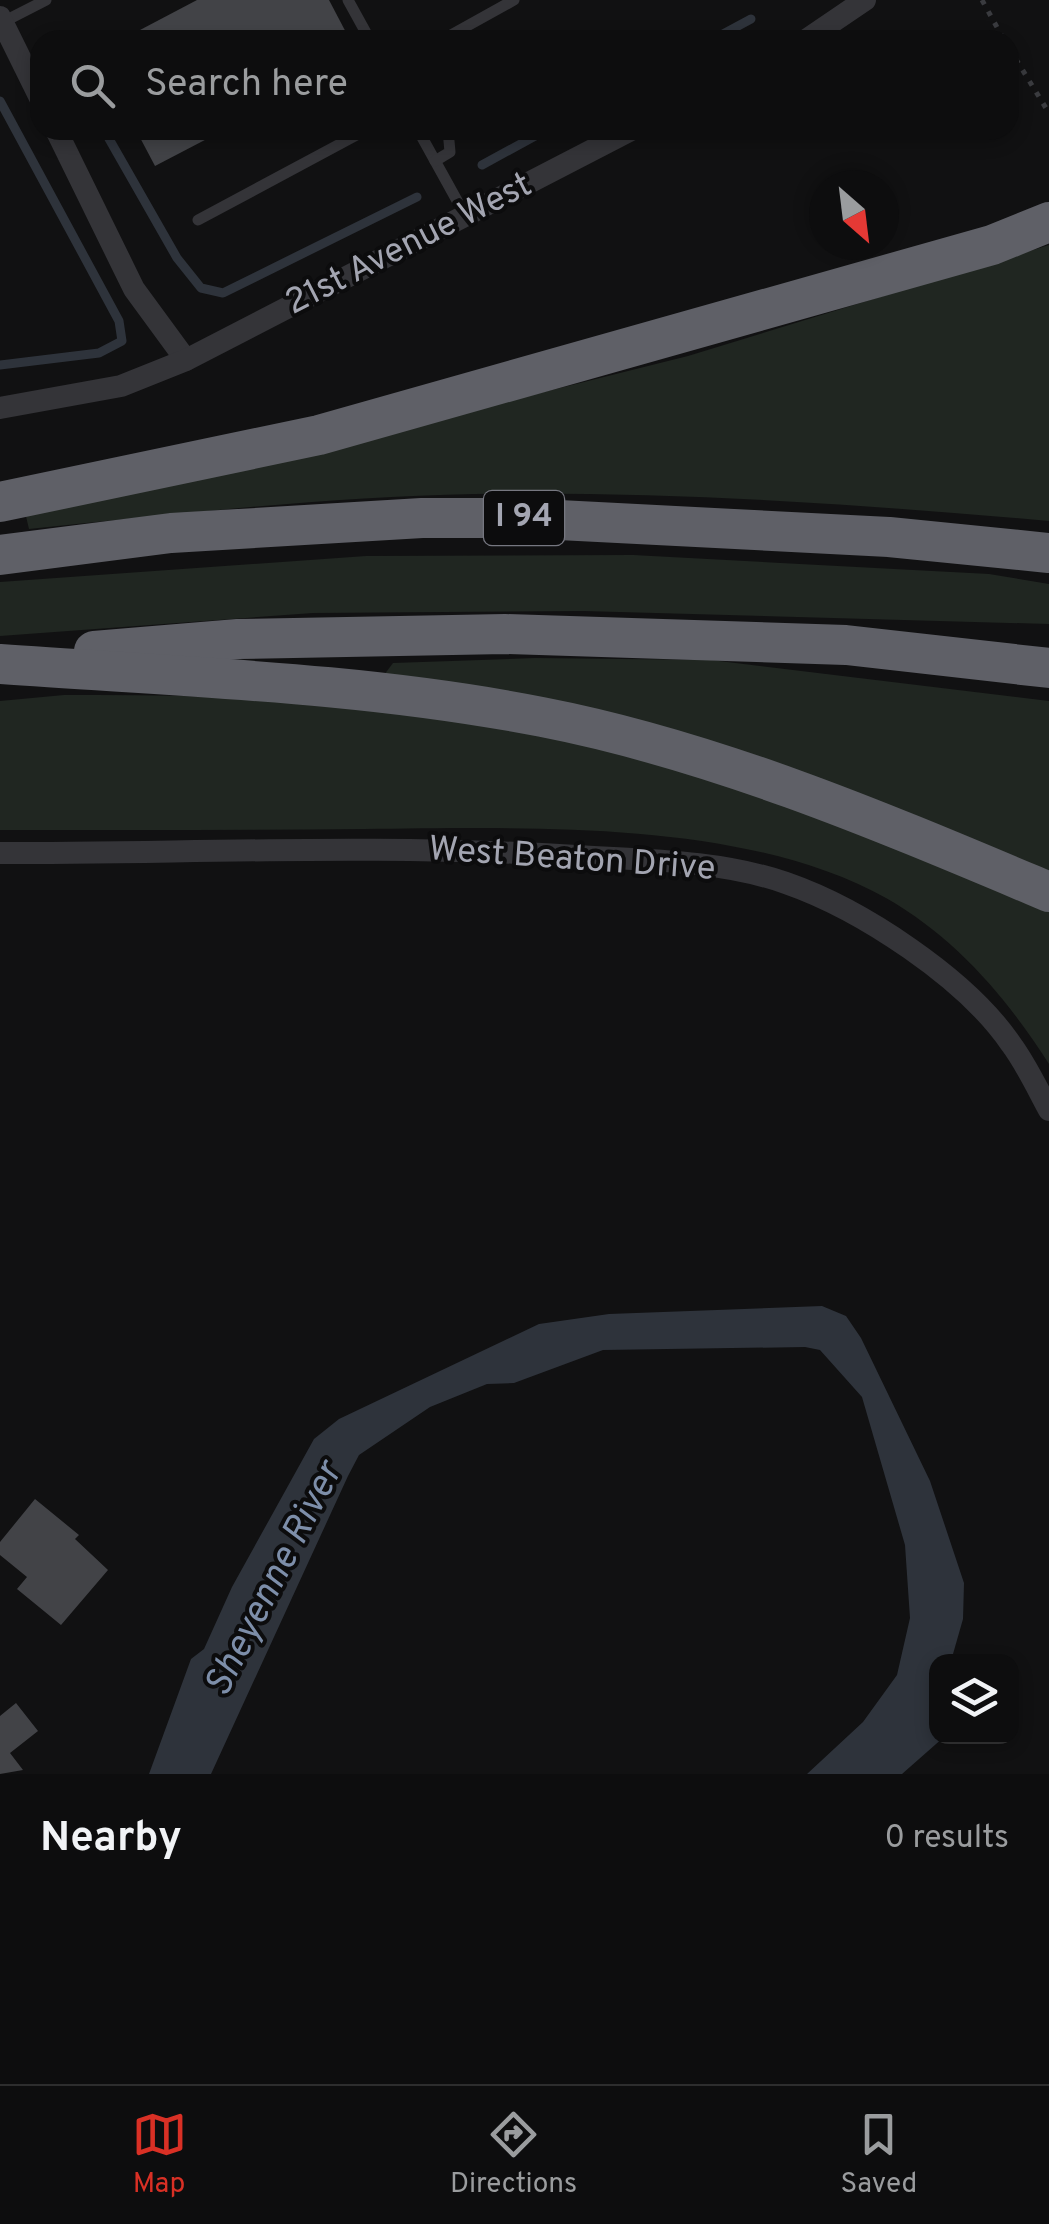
<!DOCTYPE html>
<html lang="en">
<head>
<meta charset="utf-8">
<style>
  body { margin:0; font-family:Overpass,sans-serif; background:#161617; color:#f1f3f6 }
  .controls { position:absolute; right:30px; bottom:30px; display:grid; overflow:hidden; border-radius:20px; box-shadow:0 5px 15px #0003 }
  .controls button { width:90px; height:90px; display:grid; place-items:center; padding:0; border:0; border-bottom:2px solid #2d2d2e; background:#0d0d0e; color:#f1f3f6; font:50px sans-serif }
  .compass { position:absolute; left:809px; top:170px; width:90px; height:90px; border-radius:50%; background:#0d0d0e; box-shadow:0 5px 15px #0003; rotate:152deg }
  .list { margin:0; padding:0; list-style:none }
  h2 { display:flex; justify-content:space-between; align-items:center; height:130px; margin:0; padding:0 40px; font-size:42px }
  h2 small { font-size:32px; font-weight:400; color:#9a9c9e }
  .icon { flex:none; width:55px; height:55px; fill:none; stroke:currentColor; stroke-width:2; stroke-linecap:round; stroke-linejoin:round }
  .map { position:relative; flex:none; width:1049px; height:1774px; overflow:hidden }
  .search { position:absolute; background:#0d0d0e; box-shadow:0 5px 15px #0003; left:30px; right:30px; top:30px; height:110px; display:flex; align-items:center; gap:25px; box-sizing:border-box; padding:0 35px; border-radius:30px; color:#9a9c9e; font-size:38px }
  .sheet { height:310px; background:#0d0d0e }
  nav { display:flex; justify-content:space-around; align-items:center; box-sizing:border-box; height:140px; border-top:2px solid #2d2d2e; background:#0d0d0e; font-size:28px; color:#9a9c9e }
  nav a { display:grid; justify-items:center; gap:5px }
  nav .on { color:#d93025 }
  .map>svg:first-child { display:block }
  .green { fill:#202621 }
  .water { fill:#2e333b }
  .lines { fill:none; stroke-linecap:round; stroke-linejoin:round }
  .stream { stroke:#2e333b; stroke-width:9 }
  .building { fill:#424347 }
  .path { stroke:#3a3b3f; stroke-width:5; stroke-dasharray:5 8; stroke-linecap:butt }
  .lane { stroke:#343438; stroke-width:11 }
  .street { stroke:#343438; stroke-width:22 }
  .highway { stroke:#5f6067; stroke-width:40 }
  .labels { text-anchor:middle; dominant-baseline:central; stroke-width:8; stroke-linejoin:round; paint-order:stroke }
  .shield { fill:#0c0c0d; stroke:#767780; stroke-width:2.5 }
  .shield-label { font-size:32px; font-weight:bold; fill:#a3a5b1 }
  .street-label { font-size:35px; fill:#a3a5b1; stroke:#0c0c0d }
  .water-label { font-size:38px; font-style:italic; fill:#7d8ea9; stroke:#0c0c0d }
</style>
</head>
<body>
<div class="map">
<svg width="1049" height="1774" viewBox="0 0 1049 1774">
  <rect width="100%" height="100%" fill="#111112"/>
  <!-- green -->
  <g class="green">
    <path d="M1049 245V521C858 504 666 491 474 494 326 497 176 514 29 529L25 512 404 427 688 356Z"/>
    <path d="M633 555 989 574 1049 584V624L583 611 313 613 0 636V582L366 556Z"/>
    <path d="M535 658 711 660 1049 701V873L384 675 393 663Z"/>
    <path d="M64 695C198 694 332 699 465 719 662 748 864 835 1049 908V1064C1006 997 956 938 886 898 741 818 526 828 364 829 243 830 121 830 0 830V701Z"/>
  </g>
  <!-- water -->
  <path class="water" d="M822 1306 846 1316 861 1338 930 1481 964 1583 963 1619 951 1661 936 1662V1736L944 1737 902 1774H807L863 1722 897 1675 910 1618 905 1545 862 1397 820 1350 805 1347 603 1350 514 1383 487 1384 430 1407 359 1455 348 1476 211 1774H149L191 1659 204 1649 232 1587 314 1439 339 1419 539 1324 609 1314Z"/>
  <g class="lines">
    <!-- stream -->
    <g class="stream">
      <path d="M712 40 751 19"/>
      <path d="M0 101 119 321 122 341 99 353 0 365"/>
      <path d="M104 130 177 258 201 288 223 293 417 197"/>
      <path d="M482 165 546 130"/>
    </g>
  </g>
  <!-- building -->
  <g class="building">
    <path d="M197 0H329L350 40H121Z"/>
    <path d="M136 130H224L155 166Z"/>
    <path d="M35 1499 79 1535 75 1539 108 1570 61 1625 17 1589 27 1577 0 1555V1542Z"/>
    <path d="M16 1703 38 1731 10 1753 23 1770 0 1774V1716Z"/>
  </g>
  <g class="lines">
    <!-- path -->
    <g class="path">
      <path d="M982 0 1004 40"/>
      <path d="M1009 48 1049 113"/>
    </g>
    <!-- lane -->
    <g class="lane">
      <path d="M348 0 370 40"/>
      <path d="M3 22 46 0"/>
      <path d="M442 40 514 0"/>
      <path d="M418 130 465 215"/>
      <path d="M435 161 450 152 448 130"/>
      <path d="M198 220 366 130"/>
    </g>
    <!-- street -->
    <g class="street">
      <path d="M0 17 40 98"/>
      <path d="M806 40 865 0"/>
      <path d="M56 130 134 289 186 360"/>
      <path d="M0 408 121 386 186 360 631 130"/>
      <path d="M0 853C192 853 384 844 576 856 645 860 720 860 786 883 861 909 966 978 1011 1044 1026 1064 1037 1088 1049 1110"/>
    </g>
    <!-- highway -->
    <g class="highway">
      <path d="M0 502 319 435 992 245 1049 222"/>
      <path d="M0 555 171 533 422 518H520L889 537 1049 553"/>
      <path d="M94 651 238 639 505 634 846 645 1049 668"/>
      <path d="M0 664C181 677 364 682 542 717 717 751 885 823 1049 892"/>
    </g>
  </g>
  <g class="labels">
    <!-- shield labels -->
    <rect class="shield" x="484" y="491" width="80" height="54" rx="8"/>
    <g class="shield-label">
      <text x="524" y="518">I 94</text>
    </g>
    <!-- street labels -->
    <g class="street-label">
      <text transform="translate(409 245) rotate(-27)">21st Avenue West</text>
      <text transform="translate(572 860) rotate(4)">West Beaton Drive</text>
    </g>
    <!-- water labels -->
    <g class="water-label">
      <text transform="translate(275 1580) rotate(-63)">Sheyenne River</text>
    </g>
  </g>
</svg>
<div class="controls">
<button><svg class="icon" aria-label="layers" viewBox="0 0 24 24"><path d="M12 4l9 5-9 5-9-5zM3 14l9 5 9-5"/></svg></button>
</div>
<svg class="compass" viewBox="-18 -18 36 36"><path d="M0-13l5 13h-10z" fill="#e53935"/><path d="M0 13l5-13h-10z" fill="#9a9c9e"/></svg>
<div class="search"><svg class="icon" aria-label="search" viewBox="0 0 24 24"><circle cx="10" cy="10" r="6"/><path d="M15 15l6 6"/></svg>Search here</div>
</div>
<section class="sheet">
<h2>Nearby<small>0 results</small></h2>
<ul class="list">
</ul>
</section>
<nav>
<a class="on"><svg class="icon" aria-label="map" viewBox="0 0 24 24"><path d="M3 6l6-2 6 2 6-2v14l-6 2-6-2-6 2zM9 4v14M15 6v14"/></svg>Map</a>
<a><svg class="icon" aria-label="directions" viewBox="0 0 24 24"><path d="M12 3l9 9-9 9-9-9zM9 14v-3h6M13 9l2 2-2 2"/></svg>Directions</a>
<a><svg class="icon" aria-label="saved" viewBox="0 0 24 24"><path d="M7 4h10v16l-5-4-5 4z"/></svg>Saved</a>
</nav>
</body>
</html>
